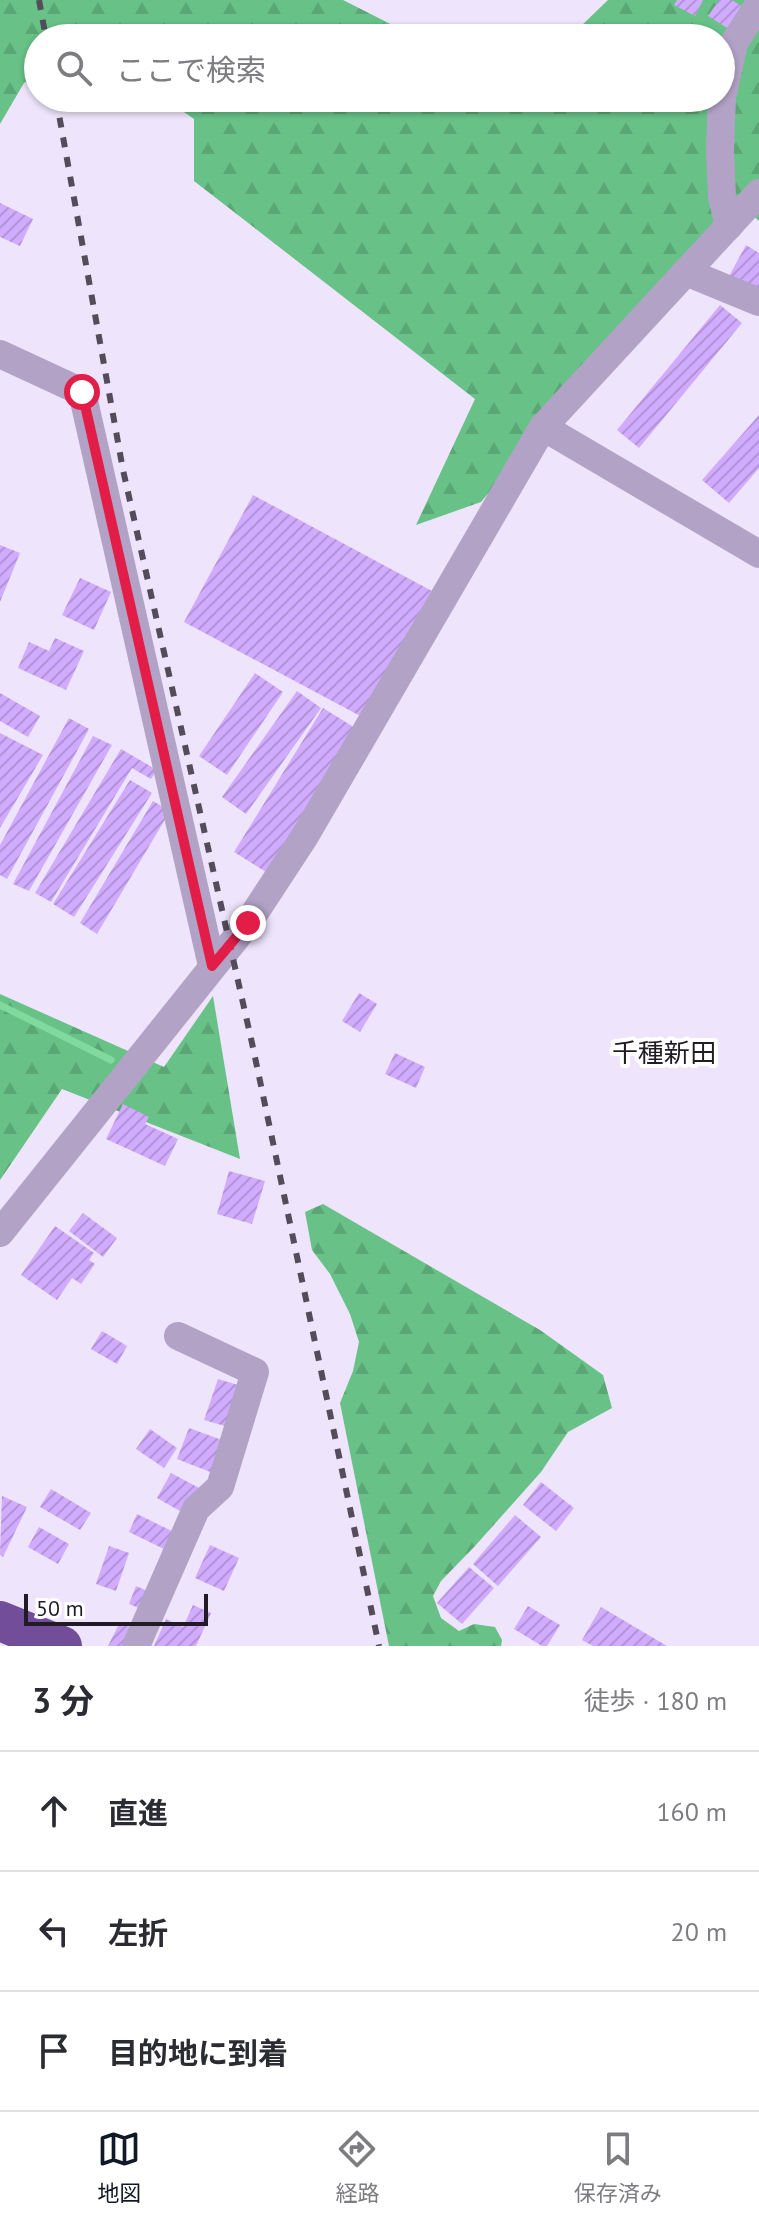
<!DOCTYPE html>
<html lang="ja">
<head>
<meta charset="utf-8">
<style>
  body { margin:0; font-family:"PT Sans","Noto Sans JP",sans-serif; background:#f7f7f7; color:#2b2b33 }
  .scale { position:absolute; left:24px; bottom:20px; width:184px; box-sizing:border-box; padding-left:8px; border:4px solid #201b25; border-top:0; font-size:22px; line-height:28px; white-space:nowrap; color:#201b25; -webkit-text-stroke:6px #fff; paint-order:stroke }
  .stop { position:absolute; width:24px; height:24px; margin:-18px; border:6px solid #e11d48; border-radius:50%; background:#fff }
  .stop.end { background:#e11d48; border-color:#fff; box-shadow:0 2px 8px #0008 }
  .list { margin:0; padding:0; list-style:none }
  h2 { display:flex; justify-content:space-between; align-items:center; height:104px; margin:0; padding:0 32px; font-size:34px }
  h2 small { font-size:26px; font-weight:400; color:#7c7c81 }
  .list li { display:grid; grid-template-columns:52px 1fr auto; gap:24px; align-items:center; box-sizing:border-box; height:120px; padding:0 32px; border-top:2px solid #e1e1e2 }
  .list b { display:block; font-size:30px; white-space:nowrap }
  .list em { font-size:26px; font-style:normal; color:#7c7c81 }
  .icon { flex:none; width:44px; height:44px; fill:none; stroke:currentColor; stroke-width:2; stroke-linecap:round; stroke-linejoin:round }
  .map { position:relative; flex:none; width:759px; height:1646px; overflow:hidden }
  .search { position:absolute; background:#fff; box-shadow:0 2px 6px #0004; left:24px; right:24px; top:24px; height:88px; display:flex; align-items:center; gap:20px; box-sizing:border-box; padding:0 28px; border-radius:44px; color:#7c7c81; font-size:30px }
  .sheet { height:464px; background:#fff }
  nav { display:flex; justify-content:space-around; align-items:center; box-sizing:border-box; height:112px; border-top:2px solid #e1e1e2; background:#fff; font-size:22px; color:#7c7c81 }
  nav a { display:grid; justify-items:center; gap:4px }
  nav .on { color:#111827 }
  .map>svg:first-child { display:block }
  .forest { fill:url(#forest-firs) }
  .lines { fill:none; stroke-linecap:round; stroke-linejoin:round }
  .stream { stroke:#80da9e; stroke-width:7 }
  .building { fill:url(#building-hatch) }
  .minor { stroke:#b2a2c6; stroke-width:28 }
  .highway { stroke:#724d99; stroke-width:40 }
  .rail { stroke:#534c5a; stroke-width:6; stroke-dasharray:10 10; stroke-linecap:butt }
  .route { stroke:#e11d48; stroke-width:10 }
  .labels { text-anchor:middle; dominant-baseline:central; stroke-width:8; stroke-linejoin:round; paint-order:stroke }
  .quarter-label { font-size:26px; fill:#201b25; stroke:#fff }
</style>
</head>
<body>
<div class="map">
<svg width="759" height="1646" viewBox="0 0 759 1646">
  <defs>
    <pattern id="forest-firs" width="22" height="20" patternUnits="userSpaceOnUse" patternTransform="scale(2)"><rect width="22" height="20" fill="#68c287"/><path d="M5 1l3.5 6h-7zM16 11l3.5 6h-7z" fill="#5aa674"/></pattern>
    <pattern id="building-hatch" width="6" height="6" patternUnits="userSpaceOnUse" patternTransform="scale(2)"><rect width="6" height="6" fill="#d1abfe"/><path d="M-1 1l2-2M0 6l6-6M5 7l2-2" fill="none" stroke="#b393da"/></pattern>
  </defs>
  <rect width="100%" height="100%" fill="#eee4fb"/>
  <!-- forest -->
  <g class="forest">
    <path d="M0 0H343L418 38H38V75L24 83 0 124Z"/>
    <path d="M608 0H759V221L735 200 481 502 416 525 475 399 194 181V119L164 98H537L556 108 559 98H721V38H577L580 27Z"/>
    <path d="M0 994 164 1067 213 996 240 1159 62 1089 0 1180Z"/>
    <path d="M323 1204 540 1330 603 1375 612 1408 568 1432 541 1472 475 1546 441 1581 433 1596 441 1618 459 1631 474 1624 495 1627 502 1640 501 1646H389L340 1403 353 1371 359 1342 350 1314 330 1274 312 1250 305 1212Z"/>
  </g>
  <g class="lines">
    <!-- stream -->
    <path class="stream" d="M0 1005 111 1060"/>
  </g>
  <!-- building -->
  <g class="building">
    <path d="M677 0H703L695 16 674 5Z"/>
    <path d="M719 0H732L746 9 732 31 708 16Z"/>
    <path d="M0 203 33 219 20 246 0 237Z"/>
    <path d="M746 245 759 253V295L728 278Z"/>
    <path d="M720 305 742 323 639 448 617 430Z"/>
    <path d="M759 415V468L729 503 702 480Z"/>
    <path d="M253 495 432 591 364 718 184 622Z"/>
    <path d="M0 545 20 553 0 602Z"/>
    <path d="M80 578 111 592 94 630 62 615Z"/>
    <path d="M55 638 84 651 66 690 18 668 29 642 49 651Z"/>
    <path d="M255 673 283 692 227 775 199 756Z"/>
    <path d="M297 691 321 708 246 814 222 797Z"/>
    <path d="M0 693 40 716 28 737 0 721Z"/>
    <path d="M323 708 360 731 271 875 234 852Z"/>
    <path d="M69 718 89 729 7 879 0 875V845Z"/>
    <path d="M0 733 43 755 0 828Z"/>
    <path d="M93 736 112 745 29 891 13 884Z"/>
    <path d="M121 749 157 770 151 779 132 768 51 902 35 893Z"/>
    <path d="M130 780 152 793 74 917 53 904Z"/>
    <path d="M153 801 170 811 97 934 80 923Z"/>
    <path d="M359 993 377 1004 360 1032 342 1021Z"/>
    <path d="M395 1053 425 1067 416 1088 385 1074Z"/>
    <path d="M123 1104 149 1117 145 1124 178 1139 165 1166 106 1139Z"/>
    <path d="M229 1171 265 1181 252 1224 217 1214Z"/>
    <path d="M83 1213 117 1238 103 1257 69 1231Z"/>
    <path d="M55 1226 94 1253 89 1260 95 1264 81 1284 72 1278 57 1300 21 1275Z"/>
    <path d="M102 1331 127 1346 117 1364 91 1349Z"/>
    <path d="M218 1379 238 1385 225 1426 204 1420Z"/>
    <path d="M189 1428 230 1443 218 1475 177 1459Z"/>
    <path d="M150 1429 177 1448 164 1468 136 1449Z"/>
    <path d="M171 1473 201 1489 187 1515 157 1498Z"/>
    <path d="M541 1482 574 1508 556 1531 523 1505Z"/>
    <path d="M51 1489 91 1513 80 1530 40 1507Z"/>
    <path d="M2 1496 27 1507 3 1557 0 1555Z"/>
    <path d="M137 1514 176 1533 168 1551 129 1532Z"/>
    <path d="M515 1515 541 1537 498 1586 473 1564Z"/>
    <path d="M39 1527 69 1544 58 1564 28 1547Z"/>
    <path d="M210 1545 239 1558 224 1591 195 1578Z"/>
    <path d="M109 1546 129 1553 116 1591 96 1584Z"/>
    <path d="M469 1567 494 1588 462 1624 437 1603Z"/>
    <path d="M136 1586 154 1594 146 1611 129 1604Z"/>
    <path d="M193 1605 211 1613 196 1646H154L166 1619 183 1627Z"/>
    <path d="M528 1606 560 1625 547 1646H542L514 1629Z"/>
    <path d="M601 1607 667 1646H593L582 1640Z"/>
    <path d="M120 1622 138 1631 131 1646H108Z"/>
  </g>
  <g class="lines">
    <!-- minor -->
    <g class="minor">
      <path d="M729 226 722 197 720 151 722 97 734 43 759 4"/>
      <path d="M686 272 759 302"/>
      <path d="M0 354 82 392 212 966"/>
      <path d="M543 427 759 554"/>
      <path d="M0 1233 248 923 305 836 543 427 759 193"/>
      <path d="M136 1646 196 1509 220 1487 255 1372 178 1336"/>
    </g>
    <!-- highway -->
    <path class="highway" d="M0 1621 62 1646"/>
    <!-- rail -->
    <g class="rail">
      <path d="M39 0 46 38"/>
      <path d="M56 98 123 470 252 1043 379 1646"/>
    </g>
  </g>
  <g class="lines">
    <!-- route -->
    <path class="route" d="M82 392 212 966 248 923"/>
  </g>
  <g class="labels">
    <!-- quarter labels -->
    <g class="quarter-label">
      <text x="664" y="1052">千種新田</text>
    </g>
  </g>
</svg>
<div class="scale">50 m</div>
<div class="stop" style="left:82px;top:392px"></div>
<div class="stop end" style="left:248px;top:923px"></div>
<div class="search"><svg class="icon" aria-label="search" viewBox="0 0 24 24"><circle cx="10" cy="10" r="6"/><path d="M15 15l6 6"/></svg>ここで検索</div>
</div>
<section class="sheet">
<h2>3 分<small>徒歩 · 180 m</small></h2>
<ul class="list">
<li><svg class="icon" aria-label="ahead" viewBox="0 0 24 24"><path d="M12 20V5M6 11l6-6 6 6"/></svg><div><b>直進</b></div><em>160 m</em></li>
<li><svg class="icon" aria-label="left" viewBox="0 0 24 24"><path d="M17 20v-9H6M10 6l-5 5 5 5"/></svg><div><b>左折</b></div><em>20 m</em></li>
<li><svg class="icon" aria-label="arrive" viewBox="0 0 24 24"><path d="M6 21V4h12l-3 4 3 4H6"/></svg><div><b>目的地に到着</b></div></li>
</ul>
</section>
<nav>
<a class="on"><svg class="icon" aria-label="map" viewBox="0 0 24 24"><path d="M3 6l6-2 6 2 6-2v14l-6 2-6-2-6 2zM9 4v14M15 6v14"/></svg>地図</a>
<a><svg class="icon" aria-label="directions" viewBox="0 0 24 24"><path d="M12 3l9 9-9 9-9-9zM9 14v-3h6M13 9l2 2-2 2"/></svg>経路</a>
<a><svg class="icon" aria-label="saved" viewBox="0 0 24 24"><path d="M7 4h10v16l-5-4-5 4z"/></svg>保存済み</a>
</nav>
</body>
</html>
